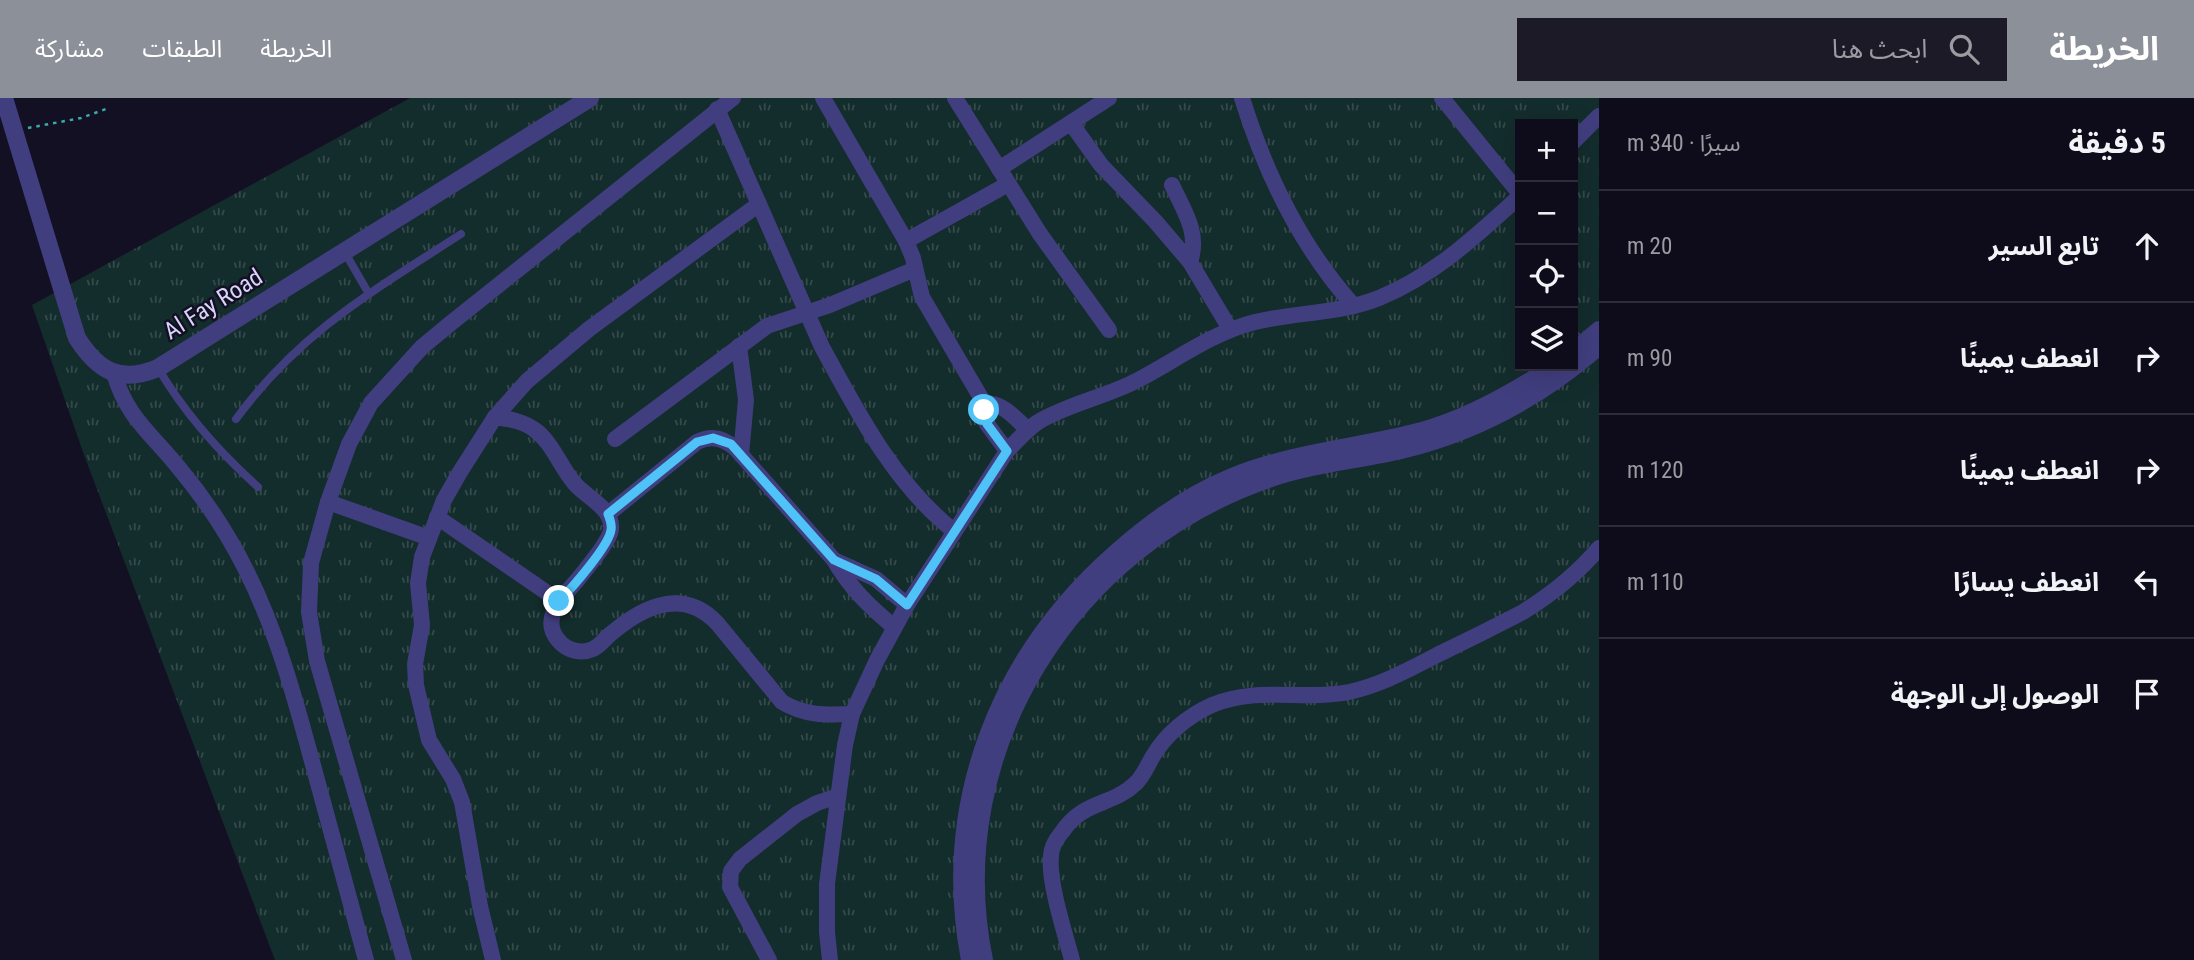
<!DOCTYPE html>
<html lang="ar">
<head>
<meta charset="utf-8">
<style>
  body { margin:0; font-family:"Roboto Condensed","Noto Sans Arabic",sans-serif; background:#1c1a27; color:#f1f3f6; direction:rtl }
  .controls { position:absolute; right:21px; top:21px; display:grid; overflow:hidden; border-radius:0px; box-shadow:0 7px 28px #0002 }
  .controls button { width:63px; height:63px; display:grid; place-items:center; padding:0; border:0; border-bottom:2px solid #2e2c39; background:#0e0c1a; color:#f1f3f6; font:35px sans-serif }
  .stop { position:absolute; width:21px; height:21px; margin:-16px; border:5px solid #4fc3f7; border-radius:50%; background:#fff }
  .stop.end { background:#4fc3f7; border-color:#fff; box-shadow:0 2px 7px #0008 }
  .list { margin:0; padding:0; list-style:none }
  h2 { display:flex; justify-content:space-between; align-items:center; height:91px; margin:0; padding:0 28px; font-size:30px }
  h2 small { font-size:23px; font-weight:400; color:#9b9ba2 }
  .list li { display:grid; grid-template-columns:46px 1fr auto; gap:21px; align-items:center; box-sizing:border-box; height:112px; padding:0 28px; border-top:2px solid #2e2c39 }
  .list b { display:block; font-size:26px; white-space:nowrap }
  .list em { font-size:23px; font-style:normal; color:#9b9ba2 }
  .icon { flex:none; width:38px; height:38px; fill:none; stroke:currentColor; stroke-width:2; stroke-linecap:round; stroke-linejoin:round }
  .map { position:relative; flex:none; width:1599px; height:862px; overflow:hidden; direction:ltr }
  header { display:flex; align-items:center; gap:42px; box-sizing:border-box; height:98px; padding:0 35px; background:#8c9099; color:#fff }
  header strong { font-size:33px }
  nav { display:flex; gap:38px; margin-inline-start:auto; font-size:24px }
  .search { width:490px; height:63px; background:#1c1a27; display:flex; align-items:center; gap:18px; box-sizing:border-box; padding:0 24px; border-radius:0px; color:#9b9ba2; font-size:26px }
  main { display:flex }
  aside { flex:1; background:#0e0c1a }
  .map>svg:first-child { display:block }
  .grass { fill:url(#grass-tufts); fill-rule:evenodd }
  .lines { fill:none; stroke-linecap:round; stroke-linejoin:round }
  .path { stroke:#37ada8; stroke-width:2.5; stroke-dasharray:3.5 5; stroke-linecap:butt }
  .service { stroke:#413e7f; stroke-width:8 }
  .minor { stroke:#413e7f; stroke-width:16 }
  .tertiary { stroke:#413e7f; stroke-width:18 }
  .route { stroke:#4fc3f7; stroke-width:9 }
  .labels { text-anchor:middle; dominant-baseline:central; stroke-width:5; stroke-linejoin:round; paint-order:stroke }
  .street-label { font-size:24px; fill:#d9d4fc; stroke:#131023 }
</style>
</head>
<body>
<header>
<strong>الخريطة</strong>
<div class="search"><svg class="icon" aria-label="search" viewBox="0 0 24 24"><circle cx="10" cy="10" r="6"/><path d="M15 15l6 6"/></svg>ابحث هنا</div>
<nav><a>الخريطة</a><a>الطبقات</a><a>مشاركة</a></nav>
</header>
<main>
<aside>
<h2>5 دقيقة<small>سيرًا · 340 m</small></h2>
<ul class="list">
<li><svg class="icon" aria-label="ahead" viewBox="0 0 24 24"><path d="M12 20V5M6 11l6-6 6 6"/></svg><div><b>تابع السير</b></div><em>20 m</em></li>
<li><svg class="icon" aria-label="right" viewBox="0 0 24 24"><path d="M7 20v-9h11M14 6l5 5-5 5"/></svg><div><b>انعطف يمينًا</b></div><em>90 m</em></li>
<li><svg class="icon" aria-label="right" viewBox="0 0 24 24"><path d="M7 20v-9h11M14 6l5 5-5 5"/></svg><div><b>انعطف يمينًا</b></div><em>120 m</em></li>
<li><svg class="icon" aria-label="left" viewBox="0 0 24 24"><path d="M17 20v-9H6M10 6l-5 5 5 5"/></svg><div><b>انعطف يسارًا</b></div><em>110 m</em></li>
<li><svg class="icon" aria-label="arrive" viewBox="0 0 24 24"><path d="M6 21V4h12l-3 4 3 4H6"/></svg><div><b>الوصول إلى الوجهة</b></div></li>
</ul>
</aside>
<div class="map">
<svg width="1599" height="862" viewBox="0 0 1599 862">
  <defs>
    <pattern id="grass-tufts" width="24" height="20" patternUnits="userSpaceOnUse" patternTransform="scale(1.75)"><rect width="24" height="20" fill="#132c2c"/><path d="M3 7l-1-3M5 7V3M7 7l1-3M15 17l-1-3M17 17v-4M19 17l1-3" fill="none" stroke="#354a4c"/></pattern>
  </defs>
  <rect width="100%" height="100%" fill="#131023"/>
  <!-- grass -->
  <path class="grass" d="M410 0H1599V862H275L83 354 32 207ZM1520 26H1573V268H1520Z"/>
  <g class="lines">
    <!-- path -->
    <path class="path" d="M28 30 81 20 106 11"/>
    <!-- service -->
    <g class="service">
      <path d="M344 153 369 196"/>
      <path d="M158 270C185 316 218 353 258 389"/>
      <path d="M236 321C300 234 373 193 461 136"/>
    </g>
    <!-- minor -->
    <g class="minor">
      <path d="M823 0 906 143 913 160 922 199 984 305 987 326 1007 353"/>
      <path d="M955 0 1040 136 1109 232"/>
      <path d="M1242 0C1266 77 1300 148 1354 208"/>
      <path d="M1442 0 1520 96"/>
      <path d="M717 11 822 249C858 315 894 386 954 433"/>
      <path d="M1071 25 1101 67 1155 123 1190 164 1230 231"/>
      <path d="M1573 44 1599 18"/>
      <path d="M999 71 1109 0"/>
      <path d="M1172 87C1184 113 1200 135 1190 164"/>
      <path d="M906 143 1008 86"/>
      <path d="M739 248 746 302 741 357"/>
      <path d="M114 275C126 319 152 336 179 370 205 401 228 436 246 472 277 534 295 600 313 667 331 732 348 797 366 862"/>
      <path d="M984 305C1004 305 1014 319 1028 332"/>
      <path d="M495 319C509 321 523 323 535 332 553 345 561 371 576 387 588 400 613 411 611 431 611 438 605 444 602 450 595 460 587 470 579 480 565 497 538 520 559 543 567 553 582 556 593 551 601 547 606 539 613 534 645 507 684 490 717 525L782 604C805 618 826 617 852 616"/>
      <path d="M615 341 767 228 830 207 915 171"/>
      <path d="M328 404 429 440"/>
      <path d="M608 416 697 344C711 337 724 340 736 351L834 462C850 490 870 509 894 529"/>
      <path d="M437 419 559 503"/>
      <path d="M834 462 876 481 907 507"/>
      <path d="M404 862 317 563 309 514 311 465 328 404 349 346 371 305 422 249 451 225 733 0"/>
      <path d="M493 862 480 808 462 704 453 681 429 642 416 587 415 566 422 527 418 485 422 459 444 402 460 374 495 319 527 283 589 231 759 106"/>
      <path d="M769 862 730 789 731 773 740 761 797 716 817 705 838 698"/>
      <path d="M830 862 827 834V786L845 647 852 616 877 562 907 507 1007 353C1017 343 1026 332 1038 324 1068 306 1105 299 1136 283 1175 263 1211 235 1255 224 1296 214 1339 216 1379 200 1435 177 1476 138 1520 98"/>
      <path d="M1072 862C1065 835 1048 784 1051 758 1051 750 1057 740 1062 734 1083 702 1113 708 1136 685 1144 677 1147 668 1153 658 1166 636 1188 618 1212 607 1257 588 1303 603 1349 594 1381 587 1408 572 1437 557 1466 543 1494 529 1523 514 1552 496 1577 476 1599 450"/>
    </g>
    <!-- tertiary -->
    <g class="tertiary">
      <path d="M4 0 77 240C98 273 120 286 158 270L590 0"/>
      <path d="M1573 254 1599 232"/>
      <path d="M970 862C940 705 999 557 1117 454 1151 424 1189 396 1232 379 1293 354 1358 350 1422 333 1469 320 1513 295 1554 268"/>
      <path d="M984 862C941 652 1073 447 1271 380 1315 365 1361 362 1405 351 1478 333 1543 297 1599 248"/>
    </g>
  </g>
  <g class="lines">
    <!-- route -->
    <path class="route" d="M559 503C571 491 609 448 611 432 612 427 610 421 608 416L697 344 713 340 731 346 834 462 876 481 907 507 1007 353 987 326 984 312"/>
  </g>
  <g class="labels">
    <!-- street labels -->
    <g class="street-label">
      <text transform="translate(213 206) rotate(-32)">Al Fay Road</text>
    </g>
  </g>
</svg>
<div class="controls">
<button>+</button>
<button>−</button>
<button><svg class="icon" aria-label="locate" viewBox="0 0 24 24"><circle cx="12" cy="12" r="6"/><path d="M12 2v4M12 18v4M2 12h4M18 12h4"/></svg></button>
<button><svg class="icon" aria-label="layers" viewBox="0 0 24 24"><path d="M12 4l9 5-9 5-9-5zM3 14l9 5 9-5"/></svg></button>
</div>
<div class="stop" style="left:984px;top:312px"></div>
<div class="stop end" style="left:559px;top:503px"></div>
</div>
</main>
</body>
</html>
